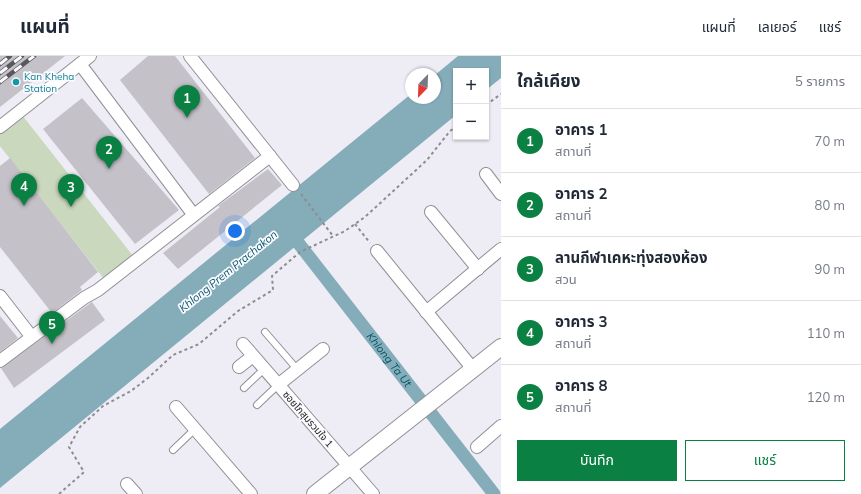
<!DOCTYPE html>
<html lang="th">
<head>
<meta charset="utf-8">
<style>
  body { margin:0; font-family:Mulish,"Noto Sans Thai",sans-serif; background:#f2f2f3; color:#1f2937 }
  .controls { position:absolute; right:12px; top:12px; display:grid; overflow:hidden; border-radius:0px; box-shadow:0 1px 3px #0004 }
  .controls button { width:36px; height:36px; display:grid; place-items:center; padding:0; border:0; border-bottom:1px solid #e0e1e3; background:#fff; color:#1f2937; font:20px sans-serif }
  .compass { position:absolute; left:405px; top:12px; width:36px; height:36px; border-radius:50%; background:#fff; box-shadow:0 1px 3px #0004; rotate:203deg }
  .you { position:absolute; left:235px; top:175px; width:14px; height:14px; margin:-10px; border:3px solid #fff; border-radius:50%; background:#1a73e8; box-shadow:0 0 0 6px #1a73e833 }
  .badge { display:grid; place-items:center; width:26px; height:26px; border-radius:50%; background:#0b8043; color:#fff; font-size:13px; font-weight:700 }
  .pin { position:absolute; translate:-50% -33px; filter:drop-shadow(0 1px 2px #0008) }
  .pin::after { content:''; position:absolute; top:21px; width:14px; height:12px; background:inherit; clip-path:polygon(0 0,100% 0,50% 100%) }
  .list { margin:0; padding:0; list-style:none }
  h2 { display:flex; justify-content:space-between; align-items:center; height:52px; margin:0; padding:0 16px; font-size:17px }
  h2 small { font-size:13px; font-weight:400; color:#747a83 }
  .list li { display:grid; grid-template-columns:26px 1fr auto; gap:12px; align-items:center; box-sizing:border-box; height:64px; padding:0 16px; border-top:1px solid #e0e1e3 }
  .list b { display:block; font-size:15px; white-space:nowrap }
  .list p { margin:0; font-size:13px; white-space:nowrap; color:#747a83 }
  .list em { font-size:13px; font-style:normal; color:#747a83 }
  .actions { display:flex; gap:8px; padding:12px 16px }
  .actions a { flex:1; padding:9px 0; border:1px solid #0b8043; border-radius:0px; text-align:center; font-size:14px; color:#0b8043 }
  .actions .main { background:#0b8043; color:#fff }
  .map { position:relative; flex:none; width:501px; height:438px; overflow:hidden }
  header { display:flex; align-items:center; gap:24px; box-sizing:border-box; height:56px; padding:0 20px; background:#fff; border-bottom:1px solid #e0e1e3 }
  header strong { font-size:19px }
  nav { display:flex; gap:22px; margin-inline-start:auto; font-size:14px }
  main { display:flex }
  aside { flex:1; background:#fff }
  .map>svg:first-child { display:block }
  .green { fill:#cad8bd }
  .water { fill:#84acb9 }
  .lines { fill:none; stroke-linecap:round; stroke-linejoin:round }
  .canal { stroke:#84acb9; stroke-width:13 }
  .building { fill:#c4c1c9 }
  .lane-casing { stroke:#928f97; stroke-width:8 }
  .street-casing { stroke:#928f97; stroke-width:14 }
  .secondary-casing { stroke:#928f97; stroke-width:18 }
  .path { stroke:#8e8c92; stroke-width:2; stroke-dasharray:3 3; stroke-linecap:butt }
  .lane { stroke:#fff; stroke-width:6 }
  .street { stroke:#fff; stroke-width:12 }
  .secondary { stroke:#fff; stroke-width:16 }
  .rail-casing { stroke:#59585c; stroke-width:4.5 }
  .rail { stroke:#fbfafe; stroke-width:3; stroke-dasharray:9; stroke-linecap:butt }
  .culture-dot { fill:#0f9aa8; stroke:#fbfafe; stroke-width:1.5 }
  .labels { text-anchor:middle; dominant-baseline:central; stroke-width:3.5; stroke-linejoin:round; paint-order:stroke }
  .culture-label { font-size:10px; fill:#0d838f; stroke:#fbfafe; text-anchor:start }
  .street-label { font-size:10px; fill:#212023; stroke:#fbfafe }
  .water-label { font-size:11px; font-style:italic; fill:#00566a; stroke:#fbfafe }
</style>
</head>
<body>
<header>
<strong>แผนที่</strong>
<nav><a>แผนที่</a><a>เลเยอร์</a><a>แชร์</a></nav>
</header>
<main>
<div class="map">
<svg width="501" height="438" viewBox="0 0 501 438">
  <rect width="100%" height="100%" fill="#eeecf4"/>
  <!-- green -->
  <path class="green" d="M22 59 133 200 104 223 0 90V77Z"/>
  <!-- water -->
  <path class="water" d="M458 0H501V22L486 34V15H456V59L0 432V373L411 38V42H435V19Z"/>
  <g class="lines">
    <!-- canal -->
    <path class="canal" id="s1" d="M289 175 494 438"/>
  </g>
  <!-- building -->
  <g class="building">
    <path d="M0 0H65L0 51Z"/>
    <path d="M148 0H175L255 102 209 138 120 24Z"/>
    <path d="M82 42 179 154 135 188 43 73Z"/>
    <path d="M10 102 98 216 80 231 82 234 52 257 0 191V110Z"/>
    <path d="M268 113 282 129 178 213 163 197 220 151 218 150Z"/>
    <path d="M92 246 105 264 14 332 1 312Z"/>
    <path d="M0 260 18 282 0 296Z"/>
  </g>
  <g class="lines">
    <defs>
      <g id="lane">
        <path d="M265 276 297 313"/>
        <path d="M244 332 264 313"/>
        <path d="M257 349 278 329"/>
        <path d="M173 394 195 373"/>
      </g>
      <g id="street">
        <path d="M190 0 293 129"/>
        <path d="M80 8 193 158"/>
        <path d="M0 71 90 0"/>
        <path d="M486 118 501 138"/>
        <path d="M431 156 478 213"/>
        <path d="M377 195 473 313"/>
        <path d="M0 240 31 280"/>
        <path d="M426 256 501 193"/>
        <path d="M243 288 373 438"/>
        <path d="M0 305 84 242 98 234 270 100"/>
        <path d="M239 311 253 300"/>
        <path d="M278 329 323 293"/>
        <path d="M176 351 251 438"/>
        <path d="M477 391 501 370"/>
        <path d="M127 428 136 438"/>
      </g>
      <path id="secondary" d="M315 438 501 291"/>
    </defs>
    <!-- lane casing -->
    <use href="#lane" class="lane-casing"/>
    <!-- street casing -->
    <use href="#street" class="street-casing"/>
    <!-- secondary casing -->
    <use href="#secondary" class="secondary-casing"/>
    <!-- path -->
    <g class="path">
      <path d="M486 49 501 38"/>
      <path d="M301 138 333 180"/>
      <path d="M355 168 370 187"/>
      <path d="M59 438 84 416 69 391 80 371 103 350 131 335 148 322 173 299 199 288 238 255 273 234 272 220 300 196 345 175 365 161 427 104 450 75 456 71"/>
    </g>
    <!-- lane -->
    <use href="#lane" class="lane"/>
    <!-- street -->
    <use href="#street" class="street"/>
    <!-- secondary -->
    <use href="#secondary" class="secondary"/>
    <defs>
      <g id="rail">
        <path d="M0 8 10 0"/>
        <path d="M0 17 22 0"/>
        <path d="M0 26 34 0"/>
      </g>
    </defs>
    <!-- rail casing -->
    <use href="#rail" class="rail-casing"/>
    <!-- rail -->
    <use href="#rail" class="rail"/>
  </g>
  <!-- markers -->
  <circle class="culture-dot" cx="16" cy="26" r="4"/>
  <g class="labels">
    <!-- culture labels -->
    <g class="culture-label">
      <text x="24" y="20">Kan Kheha<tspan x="24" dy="12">Station</tspan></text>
    </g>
    <!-- street labels -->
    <g class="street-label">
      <text transform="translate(308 363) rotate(49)">ซอยโกสุมรวมใจ 1</text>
    </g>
    <!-- water labels -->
    <g class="water-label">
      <text transform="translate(228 215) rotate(-39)">Khlong Prem Prachakon</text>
      <text stroke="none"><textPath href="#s1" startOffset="163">Khlong Ta Ut</textPath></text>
    </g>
  </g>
</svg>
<div class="controls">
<button>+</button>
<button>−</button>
</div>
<svg class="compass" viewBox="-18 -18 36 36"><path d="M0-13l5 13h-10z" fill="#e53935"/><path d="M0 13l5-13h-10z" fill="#747a83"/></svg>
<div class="you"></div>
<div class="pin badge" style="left:187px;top:62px">1</div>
<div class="pin badge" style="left:109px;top:113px">2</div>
<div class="pin badge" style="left:71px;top:151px">3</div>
<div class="pin badge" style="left:24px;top:150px">4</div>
<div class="pin badge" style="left:52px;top:288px">5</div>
</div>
<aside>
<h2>ใกล้เคียง<small>5 รายการ</small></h2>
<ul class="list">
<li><span class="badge">1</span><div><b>อาคาร 1</b><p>สถานที่</p></div><em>70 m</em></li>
<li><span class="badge">2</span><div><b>อาคาร 2</b><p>สถานที่</p></div><em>80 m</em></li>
<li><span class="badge">3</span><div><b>ลานกีฬาเคหะทุ่งสองห้อง</b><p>สวน</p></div><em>90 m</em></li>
<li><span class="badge">4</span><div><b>อาคาร 3</b><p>สถานที่</p></div><em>110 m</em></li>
<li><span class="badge">5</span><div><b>อาคาร 8</b><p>สถานที่</p></div><em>120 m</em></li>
</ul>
<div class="actions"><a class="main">บันทึก</a><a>แชร์</a></div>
</aside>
</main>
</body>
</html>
